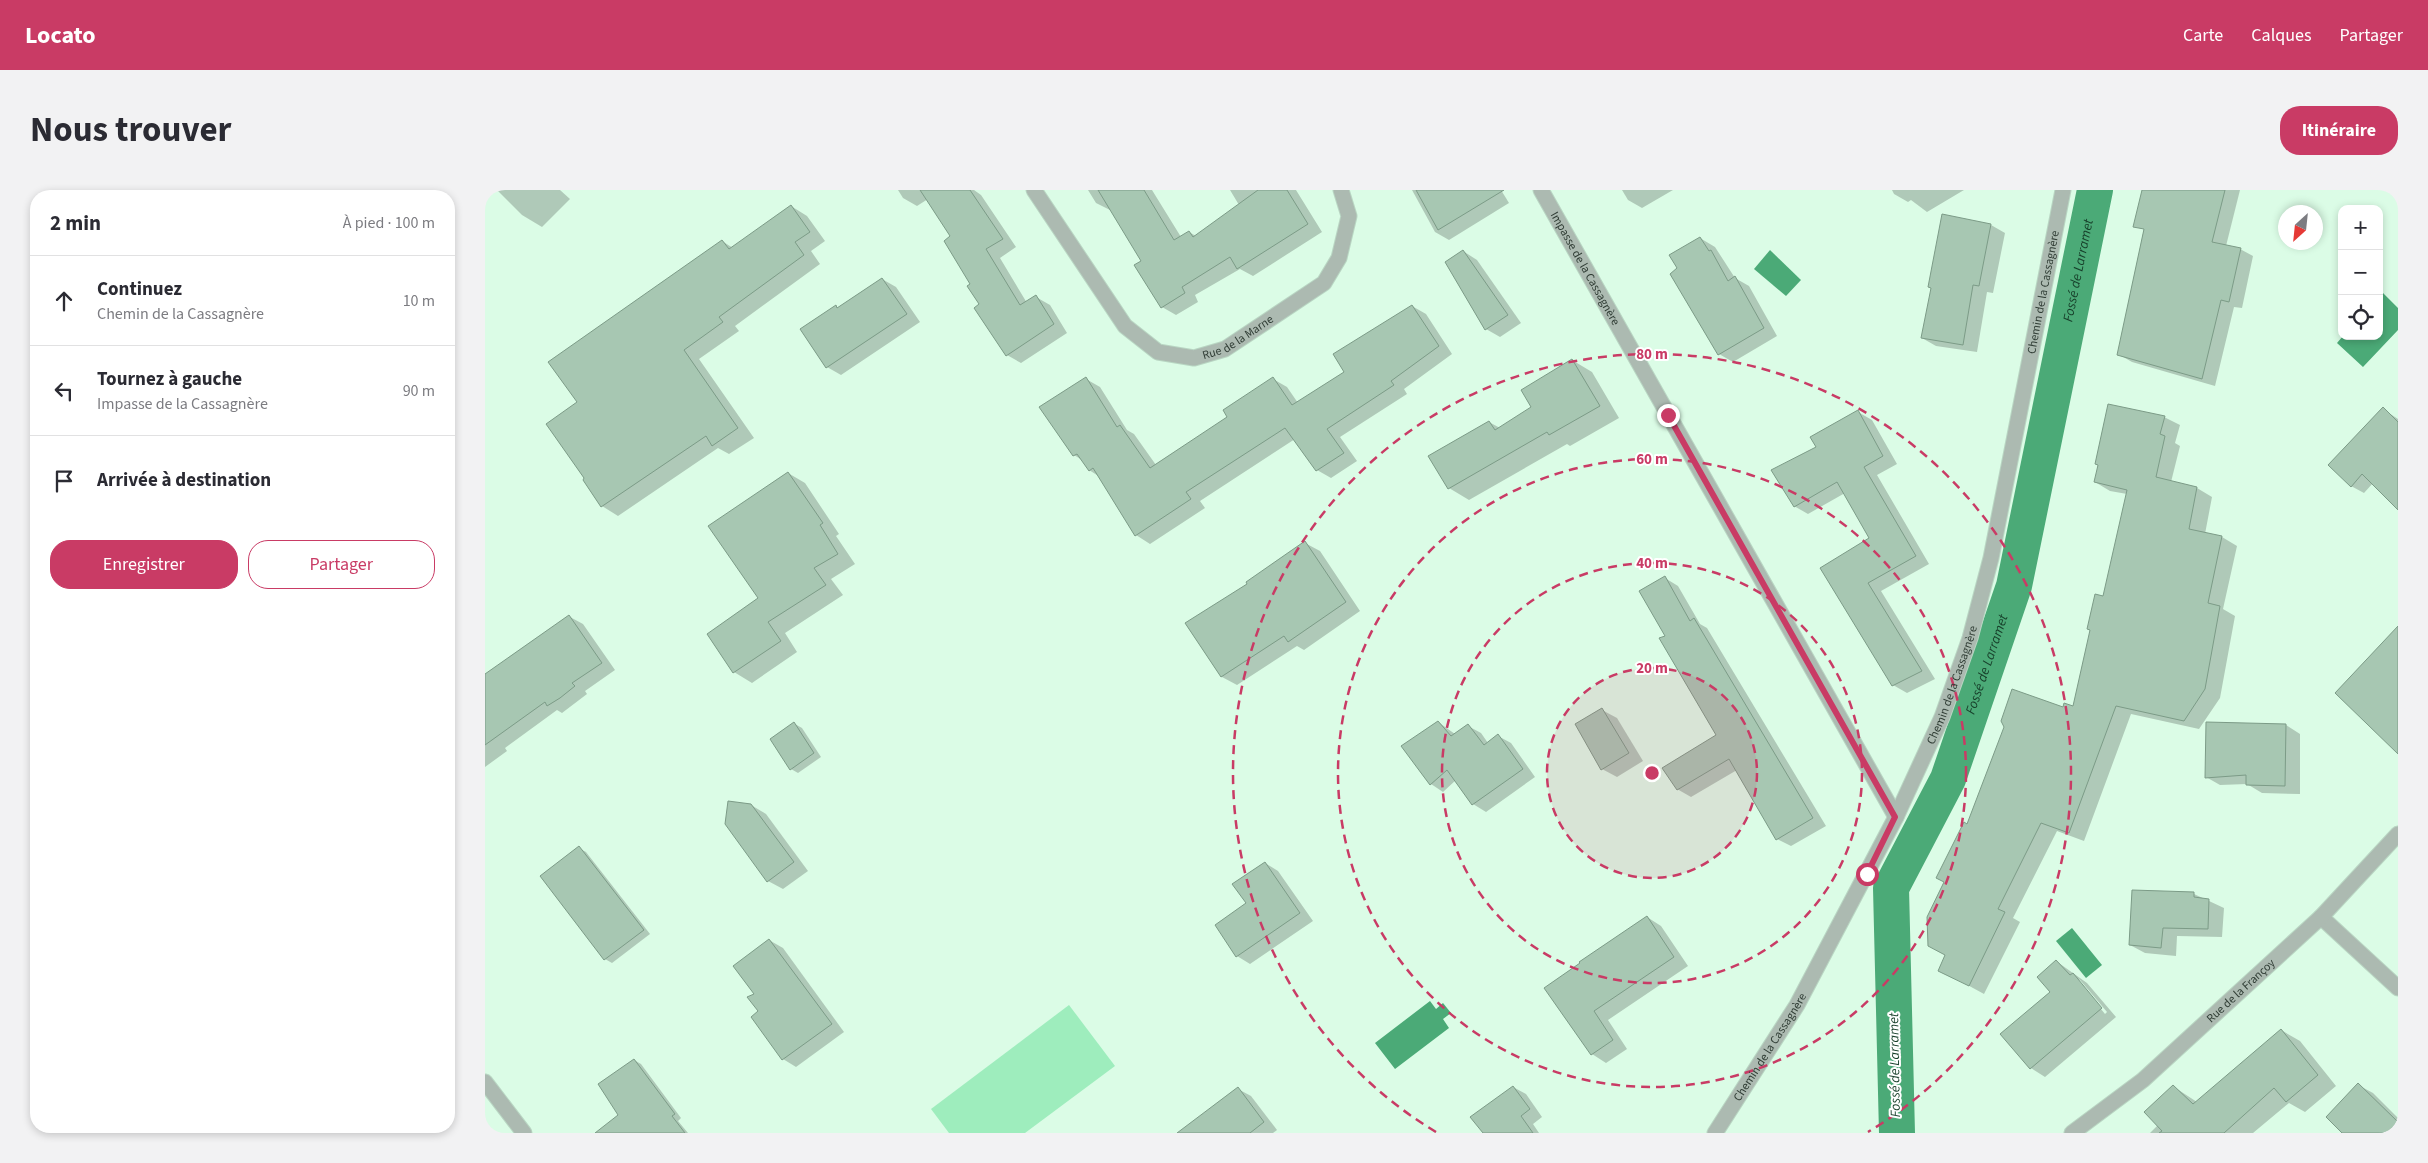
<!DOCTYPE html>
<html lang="fr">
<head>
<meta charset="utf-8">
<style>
  body { margin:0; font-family:"Source Sans 3",sans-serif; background:#f2f2f3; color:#2b2b33 }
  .controls { position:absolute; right:15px; top:15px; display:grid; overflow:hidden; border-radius:10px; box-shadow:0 2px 8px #0003 }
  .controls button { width:45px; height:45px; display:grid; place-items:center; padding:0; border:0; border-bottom:1px solid #e1e1e2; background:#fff; color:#2b2b33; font:25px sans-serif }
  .compass { position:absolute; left:1793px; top:15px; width:45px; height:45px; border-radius:50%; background:#fff; box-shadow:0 2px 8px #0003; rotate:207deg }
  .stop { position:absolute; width:15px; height:15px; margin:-11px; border:4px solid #c93b65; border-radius:50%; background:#fff }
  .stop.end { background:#c93b65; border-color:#fff; box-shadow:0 1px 5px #0008 }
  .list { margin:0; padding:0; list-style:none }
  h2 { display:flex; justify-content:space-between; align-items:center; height:65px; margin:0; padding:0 20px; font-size:21px }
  h2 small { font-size:16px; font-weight:400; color:#7c7c81 }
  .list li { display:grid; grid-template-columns:32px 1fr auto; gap:15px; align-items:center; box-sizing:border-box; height:90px; padding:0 20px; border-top:1px solid #e1e1e2 }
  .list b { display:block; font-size:19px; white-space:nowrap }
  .list p { margin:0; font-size:16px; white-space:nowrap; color:#7c7c81 }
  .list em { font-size:16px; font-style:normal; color:#7c7c81 }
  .actions { display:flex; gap:10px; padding:15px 20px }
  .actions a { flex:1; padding:11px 0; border:1px solid #c93b65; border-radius:20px; text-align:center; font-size:18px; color:#c93b65 }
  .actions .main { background:#c93b65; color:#fff }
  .icon { flex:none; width:28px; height:28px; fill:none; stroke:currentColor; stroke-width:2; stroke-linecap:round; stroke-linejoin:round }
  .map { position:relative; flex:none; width:1913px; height:943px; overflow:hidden; border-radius:20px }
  header { display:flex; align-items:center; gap:30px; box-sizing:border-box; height:70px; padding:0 25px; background:#c93b65; color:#fff }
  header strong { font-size:24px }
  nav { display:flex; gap:28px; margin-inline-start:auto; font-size:18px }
  .intro { display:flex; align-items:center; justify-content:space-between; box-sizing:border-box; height:120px; padding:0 30px }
  h1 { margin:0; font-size:35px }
  .button { padding:12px 22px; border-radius:20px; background:#c93b65; color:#fff; font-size:18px; font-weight:700 }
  main { display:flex; gap:30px; padding:0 30px }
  aside { flex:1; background:#fff; border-radius:20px; box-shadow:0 2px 8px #0003 }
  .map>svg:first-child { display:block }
  .green { fill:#9eedbd }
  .water { fill:#4baa77 }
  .shadow { fill:#0003; fill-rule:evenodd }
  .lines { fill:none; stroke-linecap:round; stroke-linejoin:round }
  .canal { stroke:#4baa77; stroke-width:36 }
  .building { fill:#a7c7b2; stroke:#7c9b87 }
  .street-casing { stroke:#b9d6c3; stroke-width:17 }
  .street { stroke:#acbab1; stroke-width:15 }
  .route { stroke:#c93b65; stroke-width:6 }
  .ring { fill:none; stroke:#c93b65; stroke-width:2.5; stroke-dasharray:9 6 }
  .labels { text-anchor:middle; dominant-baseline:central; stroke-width:4; stroke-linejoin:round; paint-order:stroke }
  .street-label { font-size:12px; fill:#313e36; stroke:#fff }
  .water-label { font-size:14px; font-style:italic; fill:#173f2a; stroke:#fff }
  .centre { fill:#c93b65; stroke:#fff; stroke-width:2.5 }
  .ring-label { font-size:15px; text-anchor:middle; font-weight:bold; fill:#c93b65; stroke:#fff; stroke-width:4; stroke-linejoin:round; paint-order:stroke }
</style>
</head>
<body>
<header>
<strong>Locato</strong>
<nav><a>Carte</a><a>Calques</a><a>Partager</a></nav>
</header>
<div class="intro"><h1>Nous trouver</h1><a class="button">Itinéraire</a></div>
<main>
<aside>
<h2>2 min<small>À pied · 100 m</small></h2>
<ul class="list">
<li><svg class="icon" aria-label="ahead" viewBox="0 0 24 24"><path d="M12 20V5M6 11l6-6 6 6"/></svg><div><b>Continuez</b><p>Chemin de la Cassagnère</p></div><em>10 m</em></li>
<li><svg class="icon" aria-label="left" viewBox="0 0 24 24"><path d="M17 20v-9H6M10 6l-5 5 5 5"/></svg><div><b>Tournez à gauche</b><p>Impasse de la Cassagnère</p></div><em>90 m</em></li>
<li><svg class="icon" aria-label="arrive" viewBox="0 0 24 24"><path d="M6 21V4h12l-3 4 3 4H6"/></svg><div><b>Arrivée à destination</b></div></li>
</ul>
<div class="actions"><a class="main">Enregistrer</a><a>Partager</a></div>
</aside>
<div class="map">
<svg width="1913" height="943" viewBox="0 0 1913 943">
  <rect width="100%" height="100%" fill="#dbfce6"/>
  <!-- green -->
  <path class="green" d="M584 815 630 876 540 943H464L446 919Z"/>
  <!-- water -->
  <g class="water">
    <path d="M1285 60 1316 90 1301 106 1269 79Z"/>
    <path d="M1898 103 1913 118V140L1878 177 1852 153 1858 146H1894V107Z"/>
    <path d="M1587 738 1617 775 1601 788 1571 751Z"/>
    <path d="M945 811 951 819 958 813 966 823 958 829 964 838 910 879 890 853Z"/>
  </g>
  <!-- shadow -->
  <g class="shadow">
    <path d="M12 0H75L85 9 57 37 37 25Z"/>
    <path d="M413 0H457L432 16 418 8Z"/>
    <path d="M476 0H489L496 5 531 57 515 68 542 113 551 107 565 115 582 143 536 173 522 165 487 95 467 47Z"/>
    <path d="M603 0H667L696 47 704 42 711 46 754 15 745 0H811L837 42 768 86 755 79 710 105 713 112 691 125 677 117 658 71 627 21 611 13Z"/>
    <path d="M927 0H1016L1024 13 964 50 950 42Z"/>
    <path d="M1137 0H1188L1157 18 1143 10Z"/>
    <path d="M1407 0H1479L1442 22 1426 10 1423 12 1409 4Z"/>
    <path d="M1667 0H1755L1741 56 1755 59 1768 66 1757 118 1749 117 1730 196 1647 172 1633 164Z"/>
    <path d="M1903 0H1913V9Z"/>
    <path d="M306 16 322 26 340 51 326 61 335 74 250 136 254 141 214 169 269 248 244 264 233 258 133 326 117 316 93 213 237 51 248 58Z"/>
    <path d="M1506 35 1520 43 1508 103 1502 102 1492 162 1451 156 1437 148Z"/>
    <path d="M1215 48 1230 57 1250 88 1264 96 1292 146 1248 172 1234 164 1194 79Z"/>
    <path d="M978 61 992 70 1036 133 1015 147 1001 139Z"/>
    <path d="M397 89 411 97 435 132 356 185 342 177 351 117 354 119Z"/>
    <path d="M927 116 941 124 967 164 919 199 922 204 855 247 872 271 846 288 832 280 810 249 715 311 720 318 665 354 651 345 615 287 604 280 597 270 589 265 601 189 615 197 642 240 649 244 671 275 743 227 788 189 802 197 813 213 860 182Z"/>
    <path d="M1087 170 1107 182 1134 228 1085 256 1082 254 984 310 964 298 1004 232 1015 238 1048 218Z"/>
    <path d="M1898 219 1913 229V318L1888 293 1879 303 1866 296Z"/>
    <path d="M1373 222 1387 230 1412 274 1392 285 1444 374 1396 401 1450 489 1422 503 1408 495 1337 379 1386 349 1360 303 1323 324 1309 316 1332 258Z"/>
    <path d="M1679 227 1695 235 1690 253 1695 256 1686 292 1712 298 1727 307 1720 344 1737 347 1752 356 1738 419 1750 426 1735 508 1714 539 1646 524 1599 651 1572 641 1528 728 1535 732 1499 804 1455 780 1462 765 1460 692 1483 636 1579 519 1589 518 1619 408 1642 304 1625 301 1610 292Z"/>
    <path d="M303 283 320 293 354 344 351 346 370 374 346 389 358 405 300 443 312 462 267 493 249 482 224 445 274 409Z"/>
    <path d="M820 353 835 361 875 421 819 460 812 456 752 495 737 487 702 434 764 394Z"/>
    <path d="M1180 388 1193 396 1215 434 1222 438 1341 636 1306 656 1292 649 1252 580 1206 607 1192 599 1233 546 1181 446Z"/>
    <path d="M85 427 98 434 130 480 100 501 102 504 77 523 72 520 20 558 22 561 0 577V485Z"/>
    <path d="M1117 520 1132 528 1158 571 1132 587 1117 579Z"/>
    <path d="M953 532 970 544 983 536 996 543 1003 553 1013 546 1026 553 1050 587 1001 622 988 614 971 590 958 602 946 594 918 556Z"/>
    <path d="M310 534 317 538 336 567 313 583 306 579Z"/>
    <path d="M1801 535 1815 544V604L1777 603 1762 594 1735 595 1721 587Z"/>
    <path d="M266 615 281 624 323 681 298 699 283 691Z"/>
    <path d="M94 658 101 662 165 744 127 773 120 769Z"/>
    <path d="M780 673 793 681 828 731 765 774 752 766 732 735 762 713Z"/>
    <path d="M1709 704 1739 718 1737 747 1692 746 1691 766 1660 763 1645 755Z"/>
    <path d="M1162 727 1176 736 1203 776 1123 830 1142 859 1121 873 1107 864 1061 799Z"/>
    <path d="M284 750 298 758 359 842 311 877 298 869 274 821 271 804Z"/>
    <path d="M1571 771 1602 793 1631 827 1560 887 1546 878 1566 803ZM1590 787 1595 790 1622 822 1620 824Z"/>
    <path d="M1796 840 1815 851 1851 896 1820 922 1804 913 1768 943H1665L1673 935 1689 897 1712 912Z"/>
    <path d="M149 870 156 874 196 928 193 931 203 943H139L135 926Z"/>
    <path d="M1873 895 1888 903 1913 928V943H1859Z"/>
    <path d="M1028 897 1041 904 1057 927 1048 934 1054 943H999Z"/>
    <path d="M753 899 766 906 792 940 788 943H715Z"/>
  </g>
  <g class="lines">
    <!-- canal -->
    <path class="canal" id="s1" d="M1412 943 1406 698 1463 589 1529 396 1610 0"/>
  </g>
  <!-- building -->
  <g class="building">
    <path d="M435 0H485L518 49 501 59 535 115 551 105 569 134 521 166 489 118 494 114 482 96 485 94 459 51 465 46Z"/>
    <path d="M613 0H659L689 50 704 41 708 47 773 0H802L823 34 752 79 745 67 697 97 700 103 676 118 649 75 656 71Z"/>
    <path d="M931 0H1019L953 40Z"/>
    <path d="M1657 0H1740L1727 52 1756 58 1744 112 1736 110 1717 189 1632 165 1659 39 1648 37Z"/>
    <path d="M306 15 325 42 310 52 319 65 234 127 238 132 199 160 253 238 227 256 221 246 116 317 98 290 99 288 61 234 92 212 63 172 237 50 244 59Z"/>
    <path d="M1457 24 1506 34 1494 96 1488 95 1478 155 1436 148 1446 98 1443 97Z"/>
    <path d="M1215 47 1224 61 1226 60 1243 91 1250 86 1279 138 1233 165 1185 84 1192 78 1184 65Z"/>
    <path d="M978 60 1023 125 1000 140 960 72Z"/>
    <path d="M397 88 422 124 341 178 315 139 351 115 352 118Z"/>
    <path d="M927 115 954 156 906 191 909 195 842 239 859 263 831 281 800 238 701 302 706 309 650 346 608 278 604 281 592 264 588 266 554 217 601 187 632 237 635 235 665 278 742 227 738 220 788 187 807 215 859 182 848 164Z"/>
    <path d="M1087 169 1115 216 1064 245 1062 242 963 299 943 266 1004 231 1010 240 1046 217 1036 200Z"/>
    <path d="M1623 214 1680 226 1675 244 1680 246 1671 287 1712 297 1704 339 1737 346 1723 413 1735 416 1720 499 1699 531 1631 516 1584 643 1556 633 1513 719 1520 722 1484 796 1453 781 1460 765 1443 756 1442 727 1459 692 1451 688 1479 632 1482 634 1519 537 1516 531 1527 499 1578 517 1579 513 1588 516 1605 440 1602 439 1610 404 1618 406 1642 300 1609 292 1613 275 1610 274Z"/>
    <path d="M1898 217 1913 232V320L1877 284 1866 297 1843 275Z"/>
    <path d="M1373 220 1398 266 1379 277 1431 366 1383 393 1437 481 1407 496 1335 378 1384 348 1352 292 1309 317 1286 280 1331 257 1325 247Z"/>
    <path d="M303 282 338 333 335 335 353 364 329 378 341 395 283 432 296 451 248 483 222 444 273 408 223 336Z"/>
    <path d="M820 351 861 412 803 452 799 446 736 487 700 433 762 394 761 392Z"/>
    <path d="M1180 386 1205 431 1209 428 1328 628 1291 650 1244 569 1192 600 1177 578 1231 545 1174 448 1180 446 1154 401Z"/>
    <path d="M84 425 117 473 87 493 90 496 75 508 62 516 60 512 0 555V484Z"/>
    <path d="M1913 436V564L1850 503Z"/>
    <path d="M1117 518 1144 563 1116 580 1090 534Z"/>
    <path d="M953 531 966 546 983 534 999 555 1013 544 1038 579 987 615 962 580 945 595 916 556Z"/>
    <path d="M309 532 329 563 305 580 285 549Z"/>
    <path d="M1721 532 1801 534 1800 596 1761 595V585L1720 588Z"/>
    <path d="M243 611 266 614 309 672 282 692 240 634Z"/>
    <path d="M94 656 159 740 119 770 55 686Z"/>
    <path d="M780 672 815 723 751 767 730 735 761 713 747 694Z"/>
    <path d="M1647 700 1709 702V707L1724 709 1723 739 1678 738 1676 758 1644 755Z"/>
    <path d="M1162 726 1189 767 1109 821 1128 850 1106 865 1059 798 1095 773 1094 772Z"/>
    <path d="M284 749 347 834 297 870 266 827 273 821 262 807 269 804 248 776Z"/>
    <path d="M1571 770 1585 785 1588 783 1617 818 1545 879 1515 844 1565 802 1552 787Z"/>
    <path d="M1796 839 1833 885 1801 912 1789 898 1739 943H1674L1677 941 1659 922 1688 895 1708 914Z"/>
    <path d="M149 869 190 924 187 926 200 943H110L133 925 113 894Z"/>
    <path d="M1873 893 1913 932V943H1857L1841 927Z"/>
    <path d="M1028 896 1045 919 1036 926 1048 943H998L985 927Z"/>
    <path d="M753 897 779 932 765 943H692Z"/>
  </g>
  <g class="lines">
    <defs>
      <g id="street">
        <path id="s2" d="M549 0 640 136 673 162 709 168 740 159 839 93 854 68 864 26 856 0"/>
        <path id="s3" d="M1056 0 1411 627"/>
        <path d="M1836 727 1913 798"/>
        <path d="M0 892 39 943"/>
        <path id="s4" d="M1230 943 1312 815 1411 627 1457 527 1485 448 1506 368 1578 0"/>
        <path id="s5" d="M1587 943 1658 890 1836 727 1913 644"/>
      </g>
    </defs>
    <!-- street casing -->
    <use href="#street" class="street-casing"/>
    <!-- street -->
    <use href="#street" class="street"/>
  </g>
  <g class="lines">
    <!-- route -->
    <path class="route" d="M1183 225 1410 627 1382 684"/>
  </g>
  <!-- distance rings -->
  <circle cx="1167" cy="583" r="105" fill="#c93b65" fill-opacity=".12"/>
  <g class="ring">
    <circle cx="1167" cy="583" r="105"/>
    <circle cx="1167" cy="583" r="210"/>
    <circle cx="1167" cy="583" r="314"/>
    <path d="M951 942A419 419 0 1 1 1383 942"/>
  </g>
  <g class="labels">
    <!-- street labels -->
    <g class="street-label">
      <text stroke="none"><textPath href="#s3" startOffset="90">Impasse de la Cassagnère</textPath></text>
      <text stroke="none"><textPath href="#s4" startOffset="912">Chemin de la Cassagnère</textPath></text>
      <text stroke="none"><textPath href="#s2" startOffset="291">Rue de la Marne</textPath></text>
      <text stroke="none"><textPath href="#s4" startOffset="508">Chemin de la Cassagnère</textPath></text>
      <text stroke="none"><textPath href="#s5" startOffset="221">Rue de la Françoy</textPath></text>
      <text stroke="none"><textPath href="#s4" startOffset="102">Chemin de la Cassagnère</textPath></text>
    </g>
    <!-- water labels -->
    <g class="water-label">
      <text stroke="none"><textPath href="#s1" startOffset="894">Fossé de Larramet</textPath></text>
      <text stroke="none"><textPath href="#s1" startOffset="489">Fossé de Larramet</textPath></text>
      <text transform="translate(1410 875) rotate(-91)">Fossé de Larramet</text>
    </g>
  </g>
  <circle cx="1167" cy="583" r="8" class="centre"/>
  <g class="ring-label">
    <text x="1167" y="169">80 m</text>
    <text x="1167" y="274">60 m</text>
    <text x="1167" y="378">40 m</text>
    <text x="1167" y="483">20 m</text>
  </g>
</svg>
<div class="controls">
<button>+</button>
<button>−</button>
<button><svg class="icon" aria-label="locate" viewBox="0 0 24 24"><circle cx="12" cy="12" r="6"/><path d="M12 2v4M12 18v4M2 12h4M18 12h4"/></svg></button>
</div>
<svg class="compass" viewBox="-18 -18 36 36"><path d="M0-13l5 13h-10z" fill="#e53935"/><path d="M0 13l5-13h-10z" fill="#7c7c81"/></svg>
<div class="stop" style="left:1382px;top:684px"></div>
<div class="stop end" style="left:1183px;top:225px"></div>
</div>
</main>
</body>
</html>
